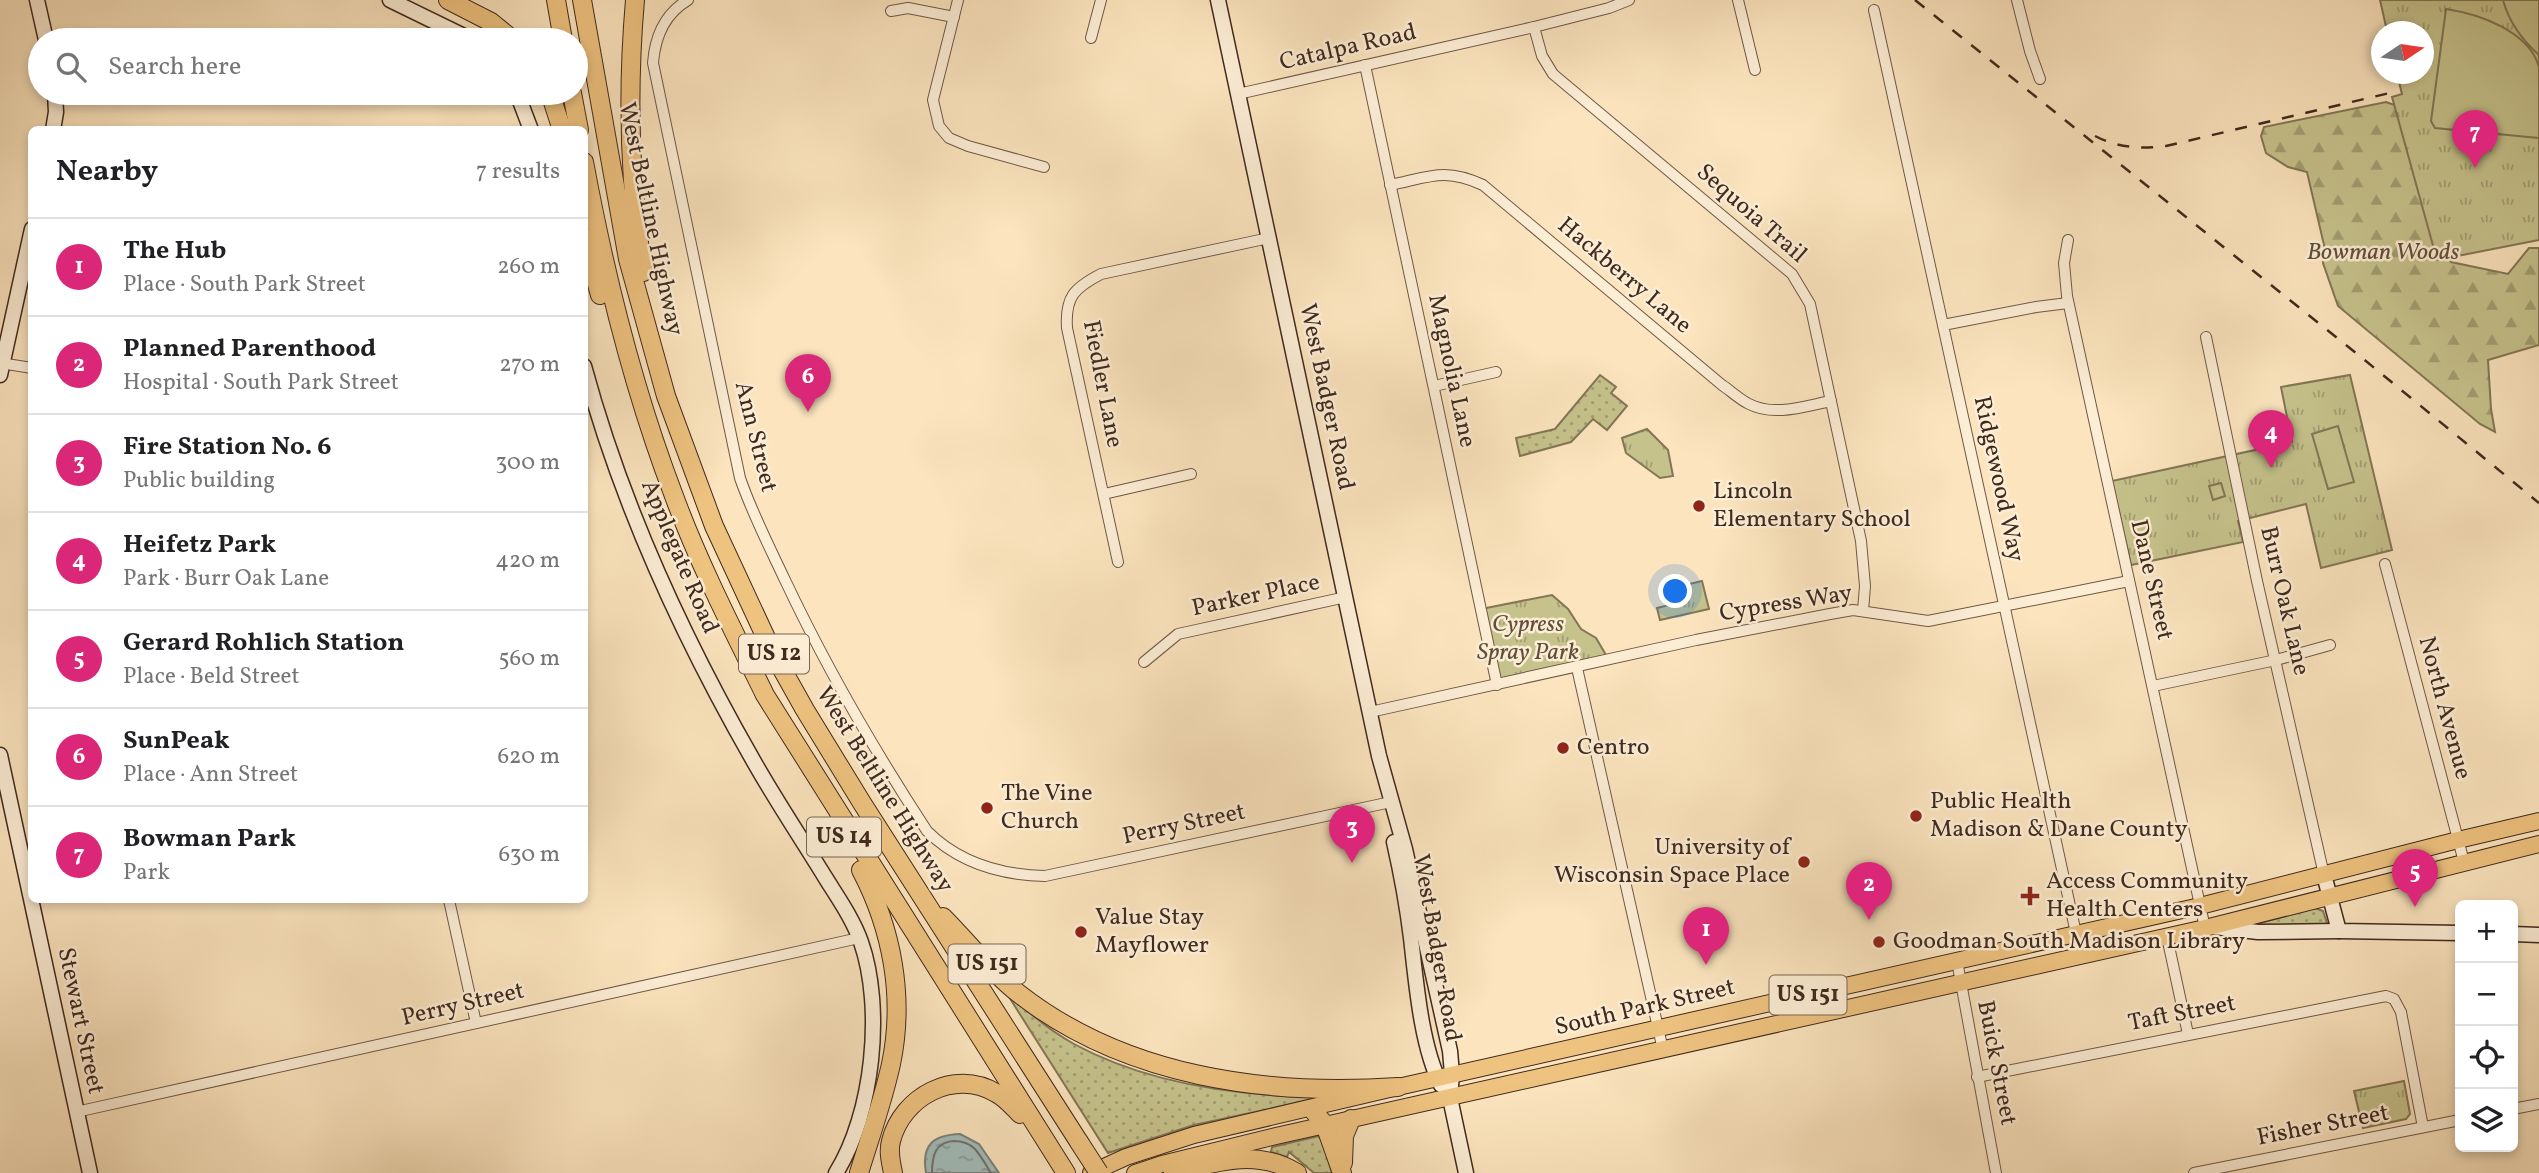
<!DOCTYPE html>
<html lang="en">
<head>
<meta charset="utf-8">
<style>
  body { margin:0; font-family:Vollkorn,serif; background:#f6f6f6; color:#202124 }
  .controls { position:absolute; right:21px; bottom:21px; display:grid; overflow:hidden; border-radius:10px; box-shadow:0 4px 10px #0003 }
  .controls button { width:63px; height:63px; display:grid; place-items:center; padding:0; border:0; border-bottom:2px solid #e0e0e0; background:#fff; color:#202124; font:35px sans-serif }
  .compass { position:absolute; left:2371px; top:21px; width:63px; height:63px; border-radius:50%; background:#fff; box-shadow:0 4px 10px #0003; rotate:77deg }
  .you { position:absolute; left:1676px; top:592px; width:24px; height:24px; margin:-18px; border:5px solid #fff; border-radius:50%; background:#1a73e8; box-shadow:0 0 0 10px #1a73e833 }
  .badge { display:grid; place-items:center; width:46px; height:46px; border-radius:50%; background:#db2777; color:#fff; font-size:23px; font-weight:700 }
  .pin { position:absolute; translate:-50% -58px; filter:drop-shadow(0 2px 4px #0008) }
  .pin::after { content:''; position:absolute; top:37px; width:24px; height:21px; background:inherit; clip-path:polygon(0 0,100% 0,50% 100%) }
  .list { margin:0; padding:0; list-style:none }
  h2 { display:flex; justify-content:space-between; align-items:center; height:91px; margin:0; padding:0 28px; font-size:30px }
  h2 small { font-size:23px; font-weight:400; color:#757577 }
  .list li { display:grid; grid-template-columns:46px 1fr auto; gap:21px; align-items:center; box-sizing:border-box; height:98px; padding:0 28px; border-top:2px solid #e0e0e0 }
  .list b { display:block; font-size:26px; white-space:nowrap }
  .list p { margin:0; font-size:23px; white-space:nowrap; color:#757577 }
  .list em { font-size:23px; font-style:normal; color:#757577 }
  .icon { flex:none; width:38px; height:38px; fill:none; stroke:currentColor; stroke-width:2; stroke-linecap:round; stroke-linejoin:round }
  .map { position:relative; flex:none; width:2539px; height:1173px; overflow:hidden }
  .search { position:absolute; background:#fff; box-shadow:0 4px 10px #0003; left:28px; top:28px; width:560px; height:77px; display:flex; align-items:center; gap:18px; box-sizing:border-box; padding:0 24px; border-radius:38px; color:#757577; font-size:26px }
  .panel { position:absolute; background:#fff; box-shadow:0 4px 10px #0003; left:28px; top:126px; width:560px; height:777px; border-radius:10px }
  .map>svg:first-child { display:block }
  .grass { fill:url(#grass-dots); stroke:#837655; stroke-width:2 }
  .forest { fill:url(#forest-firs); stroke:#837655; stroke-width:2 }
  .park { fill:url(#park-tufts); stroke:#837655; stroke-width:2 }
  .pitch { fill:#c6c28c; stroke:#837655; stroke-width:2 }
  .water { fill:url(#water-ripples); stroke:#7b817c; stroke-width:2 }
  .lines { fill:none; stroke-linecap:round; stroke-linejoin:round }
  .shore { stroke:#71726c; stroke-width:2 }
  .street-casing { stroke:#6f5846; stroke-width:12 }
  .secondary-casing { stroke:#40291e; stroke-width:17 }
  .primary-casing { stroke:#40291e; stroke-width:18 }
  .highway-casing { stroke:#40291e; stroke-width:20 }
  .street { stroke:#fcedd5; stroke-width:10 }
  .secondary { stroke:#fcedd5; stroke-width:14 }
  .primary { stroke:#eec27f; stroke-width:16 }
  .highway { stroke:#eec27f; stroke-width:18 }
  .rail { stroke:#40291e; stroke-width:2.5; stroke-dasharray:12 12; stroke-linecap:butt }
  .highway-bridge-casing { stroke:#40291e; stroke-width:20; stroke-linecap:butt }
  .highway-bridge { stroke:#eec27f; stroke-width:18 }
  .poi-dot { fill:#8f2418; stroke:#fcedd5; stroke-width:2.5 }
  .labels { text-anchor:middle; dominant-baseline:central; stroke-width:5; stroke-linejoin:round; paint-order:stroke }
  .shield { fill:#fcedd5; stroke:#786455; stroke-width:2 }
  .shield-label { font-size:23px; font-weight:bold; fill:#40291e }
  .street-label { font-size:24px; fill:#40291e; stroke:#fcedd5 }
  .park-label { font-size:24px; font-style:italic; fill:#624f3a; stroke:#fcedd5 }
  .poi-label { font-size:24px; fill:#40291e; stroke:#fcedd5; text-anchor:start }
</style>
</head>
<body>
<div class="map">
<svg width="2539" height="1173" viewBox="0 0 2539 1173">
  <defs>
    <pattern id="grass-dots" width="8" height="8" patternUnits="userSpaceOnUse" patternTransform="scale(1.75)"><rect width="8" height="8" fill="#c6c28c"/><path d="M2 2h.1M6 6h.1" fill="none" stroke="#a29e72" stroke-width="1.8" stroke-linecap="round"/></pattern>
    <pattern id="forest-firs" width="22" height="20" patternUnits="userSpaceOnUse" patternTransform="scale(1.75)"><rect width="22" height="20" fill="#c6c28c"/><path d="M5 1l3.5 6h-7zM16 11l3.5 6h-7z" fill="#a29e72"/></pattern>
    <pattern id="park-tufts" width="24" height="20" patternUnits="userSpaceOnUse" patternTransform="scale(1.75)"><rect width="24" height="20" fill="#c6c28c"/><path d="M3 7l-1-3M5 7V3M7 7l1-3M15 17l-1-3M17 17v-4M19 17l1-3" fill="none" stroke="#a29e72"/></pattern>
    <pattern id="water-ripples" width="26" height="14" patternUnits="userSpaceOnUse" patternTransform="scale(1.75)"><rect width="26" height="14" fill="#a2bcba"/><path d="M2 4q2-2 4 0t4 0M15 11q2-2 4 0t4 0" fill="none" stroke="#859997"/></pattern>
  </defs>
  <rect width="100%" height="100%" fill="#fbe4be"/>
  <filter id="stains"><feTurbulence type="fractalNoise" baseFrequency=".00286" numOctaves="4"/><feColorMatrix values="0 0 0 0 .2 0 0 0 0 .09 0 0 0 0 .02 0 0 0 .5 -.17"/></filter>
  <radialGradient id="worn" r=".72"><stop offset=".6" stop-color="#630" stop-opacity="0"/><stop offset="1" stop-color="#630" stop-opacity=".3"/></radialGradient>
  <!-- grass -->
  <g class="grass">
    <path d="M1600 375 1616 387 1611 393 1627 406 1607 430 1593 419 1571 442 1520 456 1516 438 1555 429Z"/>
    <path d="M2315 908 2323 911 2328 926 2256 928 2253 925Z"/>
    <path d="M1009 997C1016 1001 1023 1008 1030 1013 1044 1025 1058 1035 1074 1044 1146 1083 1230 1095 1310 1097L1311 1100 1194 1125 1108 1153Z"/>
    <path d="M1319 1136H1322L1332 1173H1314L1289 1152 1287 1157 1271 1152 1272 1147Z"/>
  </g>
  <!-- forest -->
  <path class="forest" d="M2386 102 2400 107 2443 249 2451 262 2508 274 2529 248H2539V345L2488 360 2491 409 2495 432 2480 424 2338 306 2323 263 2324 245 2307 172 2288 167 2266 153 2261 136 2264 127Z"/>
  <!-- park -->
  <g class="park">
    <path d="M2380 0H2539V240L2437 260 2392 97 2402 94 2397 74H2424V32L2387 31Z"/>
    <path d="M2350 375 2392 550 2321 568 2306 504 2238 521 2243 542 2131 565 2112 481 2292 442 2281 387Z"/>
    <path d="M1647 429 1668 450 1673 476 1660 478 1626 453 1622 438Z"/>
    <path d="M1702 581 1709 609 1660 620 1657 608 1669 605 1667 596 1681 586Z"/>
    <path d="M1552 595 1568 609 1581 629 1596 638 1609 660 1497 685 1481 609Z"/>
    <path d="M2404 1081 2410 1114 2406 1119 2363 1128 2354 1091Z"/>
  </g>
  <!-- pitch -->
  <g class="pitch">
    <path d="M2503 0H2539V55C2522 40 2509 22 2503 0Z"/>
    <path d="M2446 9C2479 14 2529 31 2539 67 2539 80 2539 122 2539 138L2435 128 2431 121Z"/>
    <path d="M2338 426 2354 482 2328 489 2312 434Z"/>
    <path d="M2221 483 2225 496 2213 500 2209 486Z"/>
  </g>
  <!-- water -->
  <path class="water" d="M960 1134 979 1144 999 1173H926C921 1144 934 1135 960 1134Z"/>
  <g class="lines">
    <!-- shore -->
    <path class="shore" d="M932 1173C932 1156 935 1142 954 1141 962 1141 969 1143 975 1149 981 1156 986 1165 991 1173"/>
    <defs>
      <g id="street">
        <path d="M688 0C664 14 655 37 653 63L740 478C752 513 769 546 785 580 826 667 874 750 927 831 959 863 1001 875 1045 876L1391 802"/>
        <path d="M958 0 933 100 939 126 949 138 968 146 1044 167"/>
        <path d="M1738 0 1755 70"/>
        <path d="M2017 0 2030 51 2040 79"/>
        <path d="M1874 10 2081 956"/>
        <path d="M891 11 908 8 954 17"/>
        <path d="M1534 27 1542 56 1553 74 1792 274 1810 304 1861 541 1865 586 1863 611"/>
        <path d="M1091 38 1101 0"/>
        <path d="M1365 65 1497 685"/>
        <path d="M1238 94 1534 27 1609 8 1629 0"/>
        <path d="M1390 185C1429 177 1445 167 1483 185L1722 385C1731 391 1739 399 1749 404 1774 417 1805 406 1831 401"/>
        <path d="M2068 240 2064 263 2067 296 2205 928"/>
        <path d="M1943 325 2036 307 2068 303"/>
        <path d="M2206 337 2257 581 2324 875"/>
        <path d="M0 363 32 368"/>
        <path d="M1434 386 1496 372"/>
        <path d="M1104 494 1191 474"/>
        <path d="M1118 562 1067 328C1065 297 1074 288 1101 274L1269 238"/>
        <path d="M2385 564 2464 862"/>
        <path d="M1144 662 1178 634 1346 597"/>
        <path d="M1577 668 1663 1050"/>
        <path d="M2153 686 2276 660 2330 645"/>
        <path d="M1370 712 1696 640 1830 614 1853 610 1928 621 2129 581"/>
        <path d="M449 900 476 1023"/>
        <path d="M2167 937 2188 1034"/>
        <path d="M1957 961 1996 1173"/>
        <path d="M1977 1077 2386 996 2394 999 2401 1012 2423 1127"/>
        <path d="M2513 1109 2539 1104"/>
        <path d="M76 1112 859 938"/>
        <path d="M2194 1173 2460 1120"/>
      </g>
      <g id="secondary">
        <path d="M37 0 46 40"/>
        <path d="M390 0 472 40"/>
        <path d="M1218 0 1379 756 1405 849 1450 1051 1452 1074 1450 1098 1466 1173"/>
        <path d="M517 93 531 130"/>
        <path d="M53 130 56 112 55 93"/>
        <path d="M584 366C621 503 682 636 753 760 775 799 801 838 825 877 838 898 853 919 861 942 884 1008 873 1114 836 1173"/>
        <path d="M0 375 32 229"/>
        <path d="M0 755 90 1173"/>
        <path d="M1394 842C1401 873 1407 905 1411 938 1416 981 1421 1046 1441 1085"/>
        <path d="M2324 875 2339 931 2460 933"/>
        <path d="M2214 927 2258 932 2339 931"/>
        <path d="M2513 934 2539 935"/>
      </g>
      <g id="primary">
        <path d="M1091 1173 1126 1157 1194 1135 1398 1087 2200 906 2458 840 2539 821"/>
        <path d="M1135 1173 1162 1164 1276 1136 2205 928 2539 844"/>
      </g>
      <g id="highway">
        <path d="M448 0 491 22 513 40"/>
        <path d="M556 0 563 40"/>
        <path d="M582 0 628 259 666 396 714 526 773 653 805 710 862 803 1079 1142"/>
        <path d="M635 0C627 92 629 181 643 272"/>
        <path d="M550 93 562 130"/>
        <path d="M572 93 579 130"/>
        <path d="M584 162C605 275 633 389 674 496 699 564 733 630 765 695L1066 1173"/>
        <path d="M584 237 600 295"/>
        <path d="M943 917C968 942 990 971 1018 993 1125 1077 1266 1096 1398 1087"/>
        <path d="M1312 1109 1325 1125 1342 1173"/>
        <path d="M1343 1163 1344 1136 1351 1119"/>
        <path d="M859 1173C870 1137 883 1101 891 1064 905 997 892 929 861 870"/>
        <path d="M893 1173C891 1162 888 1152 891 1141 902 1097 954 1068 996 1093 1006 1098 1013 1107 1020 1114"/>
        <path d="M1173 1173C1215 1162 1257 1148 1297 1173"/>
      </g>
    </defs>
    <!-- street casing -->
    <use href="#street" class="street-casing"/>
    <!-- secondary casing -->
    <use href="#secondary" class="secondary-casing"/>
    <!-- primary casing -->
    <use href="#primary" class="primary-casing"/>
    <!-- highway casing -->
    <use href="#highway" class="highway-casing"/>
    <!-- street -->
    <use href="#street" class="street"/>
    <!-- secondary -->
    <use href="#secondary" class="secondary"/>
    <!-- primary -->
    <use href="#primary" class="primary"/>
    <!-- highway -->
    <use href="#highway" class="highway"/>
    <!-- rail -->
    <g class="rail">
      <path d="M1915 0 2361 357 2539 503"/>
      <path d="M2095 136C2118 148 2141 149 2166 146L2398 91"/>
    </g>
    <defs>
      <path id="highway-bridge" d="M1079 1142 1099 1173"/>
    </defs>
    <!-- highway-bridge casing -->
    <use href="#highway-bridge" class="highway-bridge-casing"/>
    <!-- highway-bridge -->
    <use href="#highway-bridge" class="highway-bridge"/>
  </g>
  <!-- markers -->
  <g class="poi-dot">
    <circle cx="1699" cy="506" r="7"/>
    <circle cx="1563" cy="748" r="7"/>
    <circle cx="987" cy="808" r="7"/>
    <circle cx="1916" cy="816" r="7"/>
    <circle cx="1804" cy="862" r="7"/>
    <path d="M2026.5 885.5h7v7h7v7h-7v7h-7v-7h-7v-7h7z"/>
    <circle cx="1081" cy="932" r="7"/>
    <circle cx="1879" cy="942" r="7"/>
  </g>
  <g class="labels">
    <!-- shield labels -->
    <g class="shield">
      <rect x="739" y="634.5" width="70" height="39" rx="5"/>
      <rect x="807" y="817.5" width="74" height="39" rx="5"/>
      <rect x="948.5" y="944.5" width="77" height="39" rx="5"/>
      <rect x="1769.5" y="975.5" width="77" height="39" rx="5"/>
    </g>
    <g class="shield-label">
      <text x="774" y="654">US 12</text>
      <text x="844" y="837">US 14</text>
      <text x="987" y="964">US 151</text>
      <text x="1808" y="995">US 151</text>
    </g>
    <!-- street labels -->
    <g class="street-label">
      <text transform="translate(1348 48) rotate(-13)">Catalpa Road</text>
      <text transform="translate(1751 214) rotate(41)">Sequoia Trail</text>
      <text transform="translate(650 219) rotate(78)">West Beltline Highway</text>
      <text transform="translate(1624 276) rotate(40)">Hackberry Lane</text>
      <text transform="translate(1451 371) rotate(78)">Magnolia Lane</text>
      <text transform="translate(1102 384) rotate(79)">Fiedler Lane</text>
      <text transform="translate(1326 397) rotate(78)">West Badger Road</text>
      <text transform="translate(755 437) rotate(76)">Ann Street</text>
      <text transform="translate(1998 479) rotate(78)">Ridgewood Way</text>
      <text transform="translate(679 557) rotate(67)">Applegate Road</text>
      <text transform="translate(2151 580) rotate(77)">Dane Street</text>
      <text transform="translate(1256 596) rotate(-12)">Parker Place</text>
      <text transform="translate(2284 601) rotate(77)">Burr Oak Lane</text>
      <text transform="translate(1786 604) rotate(-9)">Cypress Way</text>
      <text transform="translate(2444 708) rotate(75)">North Avenue</text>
      <text transform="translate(884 790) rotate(58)">West Beltline Highway</text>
      <text transform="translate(1184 825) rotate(-12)">Perry Street</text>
      <text transform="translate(1436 948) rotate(80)">West Badger Road</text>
      <text transform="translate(463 1005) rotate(-13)">Perry Street</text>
      <text transform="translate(1645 1008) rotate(-13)">South Park Street</text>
      <text transform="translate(2182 1014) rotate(-11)">Taft Street</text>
      <text transform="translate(80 1021) rotate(78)">Stewart Street</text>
      <text transform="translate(1996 1063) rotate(79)">Buick Street</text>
      <text transform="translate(2323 1126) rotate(-11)">Fisher Street</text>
    </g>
    <!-- park labels -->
    <g class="park-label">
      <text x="2383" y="253">Bowman Woods</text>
      <text x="1528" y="625">Cypress<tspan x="1528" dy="28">Spray Park</tspan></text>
    </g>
    <!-- poi labels -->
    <g class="poi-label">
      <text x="1713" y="492">Lincoln<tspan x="1713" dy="28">Elementary School</tspan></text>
      <text x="1577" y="748">Centro</text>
      <text x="1001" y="794">The Vine<tspan x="1001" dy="28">Church</tspan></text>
      <text x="1930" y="802">Public Health<tspan x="1930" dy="28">Madison &amp; Dane County</tspan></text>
      <text x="1790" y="848" text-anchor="end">University of<tspan x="1790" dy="28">Wisconsin Space Place</tspan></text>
      <text x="2046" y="882">Access Community<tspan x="2046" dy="28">Health Centers</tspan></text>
      <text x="1095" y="918">Value Stay<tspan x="1095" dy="28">Mayflower</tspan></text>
      <text x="1893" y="942">Goodman South Madison Library</text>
    </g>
  </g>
  <rect width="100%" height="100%" filter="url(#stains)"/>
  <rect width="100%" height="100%" fill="url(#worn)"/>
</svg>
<div class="controls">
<button>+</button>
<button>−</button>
<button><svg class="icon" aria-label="locate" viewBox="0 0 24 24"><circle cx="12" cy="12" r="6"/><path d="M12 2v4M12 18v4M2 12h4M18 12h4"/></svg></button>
<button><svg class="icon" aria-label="layers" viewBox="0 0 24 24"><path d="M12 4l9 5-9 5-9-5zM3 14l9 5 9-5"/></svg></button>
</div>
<svg class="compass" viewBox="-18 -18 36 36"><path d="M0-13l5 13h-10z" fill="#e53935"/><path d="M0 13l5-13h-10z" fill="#757577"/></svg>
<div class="you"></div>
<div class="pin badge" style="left:1706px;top:965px">1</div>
<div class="pin badge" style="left:1869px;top:920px">2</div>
<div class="pin badge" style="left:1352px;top:863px">3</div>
<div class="pin badge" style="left:2271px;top:468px">4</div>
<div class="pin badge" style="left:2415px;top:907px">5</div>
<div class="pin badge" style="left:808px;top:412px">6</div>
<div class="pin badge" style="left:2475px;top:168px">7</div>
<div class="search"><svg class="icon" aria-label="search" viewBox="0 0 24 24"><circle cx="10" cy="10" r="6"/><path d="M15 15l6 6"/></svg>Search here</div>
<section class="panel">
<h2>Nearby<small>7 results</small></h2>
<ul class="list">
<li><span class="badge">1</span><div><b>The Hub</b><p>Place · South Park Street</p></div><em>260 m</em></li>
<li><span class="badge">2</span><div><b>Planned Parenthood</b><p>Hospital · South Park Street</p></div><em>270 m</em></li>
<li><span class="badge">3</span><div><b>Fire Station No. 6</b><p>Public building</p></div><em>300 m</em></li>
<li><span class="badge">4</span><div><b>Heifetz Park</b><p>Park · Burr Oak Lane</p></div><em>420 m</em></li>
<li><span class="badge">5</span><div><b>Gerard Rohlich Station</b><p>Place · Beld Street</p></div><em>560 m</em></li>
<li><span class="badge">6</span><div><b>SunPeak</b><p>Place · Ann Street</p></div><em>620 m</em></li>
<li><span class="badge">7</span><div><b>Bowman Park</b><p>Park</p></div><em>630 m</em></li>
</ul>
</section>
</div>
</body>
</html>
